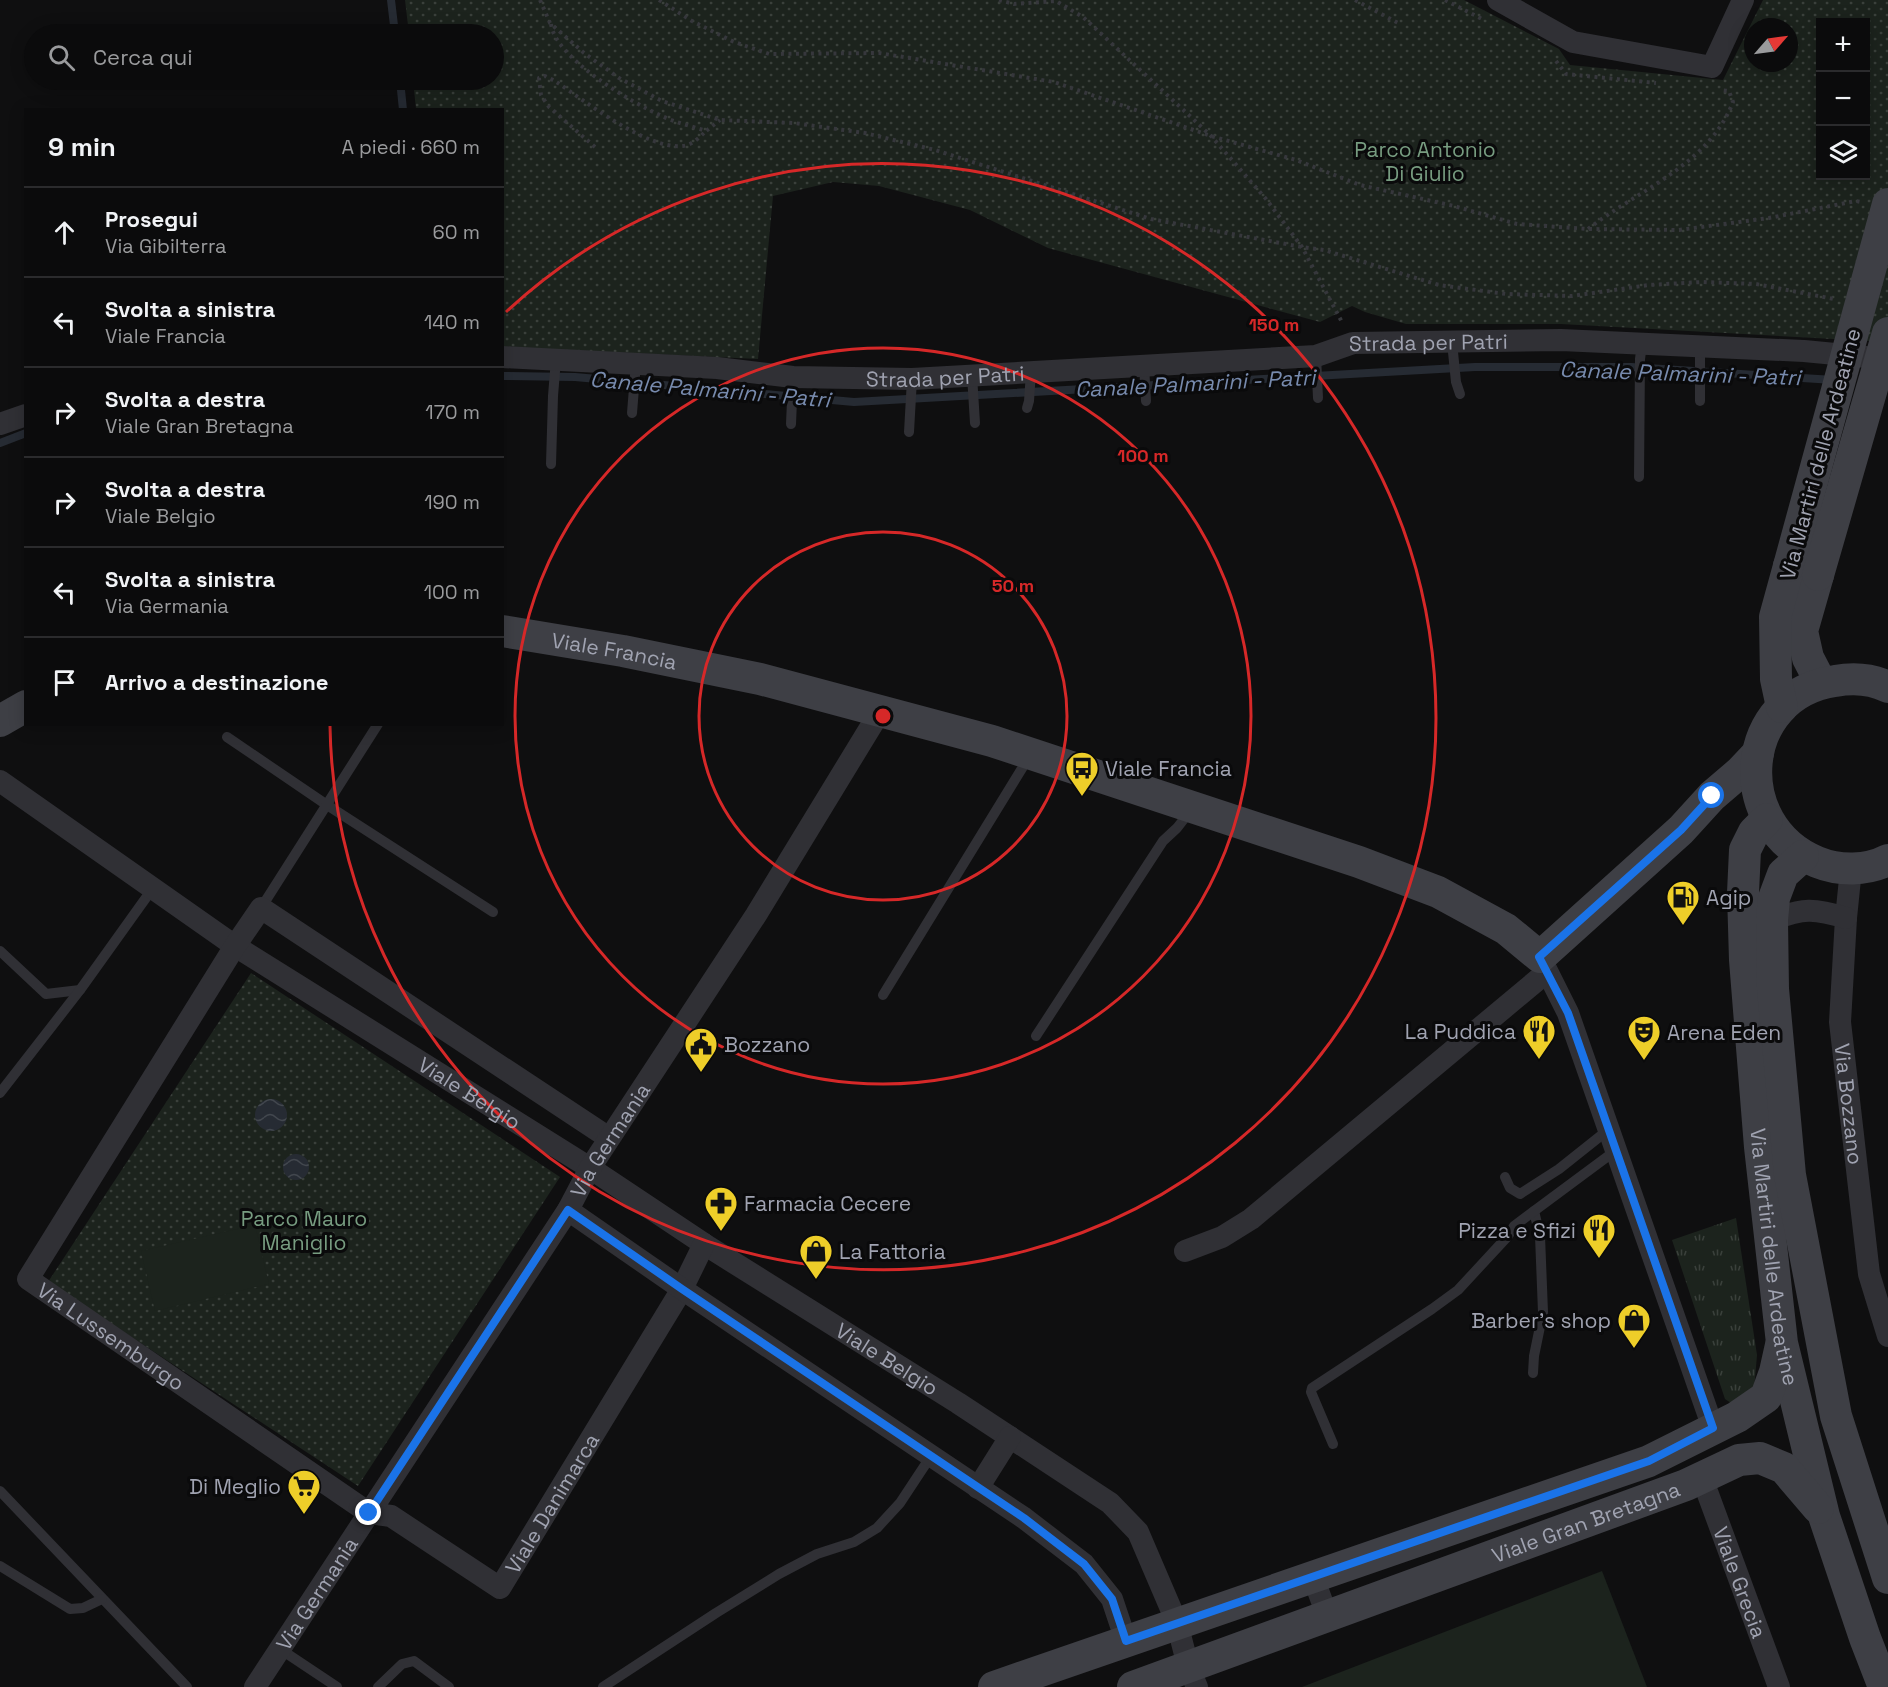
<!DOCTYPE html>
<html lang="it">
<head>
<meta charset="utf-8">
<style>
  body { margin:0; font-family:"Space Grotesk",sans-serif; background:#19191a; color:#f1f3f6 }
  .controls { position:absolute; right:18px; top:18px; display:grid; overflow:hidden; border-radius:0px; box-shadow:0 3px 15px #0003 }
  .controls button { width:54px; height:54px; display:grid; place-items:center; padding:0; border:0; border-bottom:2px solid #2b2b2d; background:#0b0b0c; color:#f1f3f6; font:30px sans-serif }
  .compass { position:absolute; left:1744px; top:18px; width:54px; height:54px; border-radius:50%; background:#0b0b0c; box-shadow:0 3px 15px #0003; rotate:62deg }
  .stop { position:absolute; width:18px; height:18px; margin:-14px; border:4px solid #1a73e8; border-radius:50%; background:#fff }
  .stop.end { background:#1a73e8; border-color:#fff; box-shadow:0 2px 6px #0008 }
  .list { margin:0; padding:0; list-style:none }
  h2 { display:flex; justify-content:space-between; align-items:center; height:78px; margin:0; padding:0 24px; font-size:26px }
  h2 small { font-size:20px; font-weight:400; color:#9a9b9d }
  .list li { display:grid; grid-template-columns:39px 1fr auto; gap:18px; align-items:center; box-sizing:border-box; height:90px; padding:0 24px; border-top:2px solid #2b2b2d }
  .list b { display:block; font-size:22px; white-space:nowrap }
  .list p { margin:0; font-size:20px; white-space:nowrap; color:#9a9b9d }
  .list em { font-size:20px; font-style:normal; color:#9a9b9d }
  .icon { flex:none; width:33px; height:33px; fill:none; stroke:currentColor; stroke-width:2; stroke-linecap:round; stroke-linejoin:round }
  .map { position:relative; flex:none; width:1888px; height:1687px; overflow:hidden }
  .search { position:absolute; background:#0b0b0c; box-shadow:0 3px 15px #0003; left:24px; top:24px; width:480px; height:66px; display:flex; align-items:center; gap:15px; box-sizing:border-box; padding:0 21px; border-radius:33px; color:#9a9b9d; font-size:22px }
  .panel { position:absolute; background:#0b0b0c; box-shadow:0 3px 15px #0003; left:24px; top:108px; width:480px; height:618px; border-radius:0px }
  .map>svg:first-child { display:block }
  .grass { fill:url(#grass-tufts) }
  .park { fill:url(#park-dots); fill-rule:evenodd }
  .pitch { fill:#1c231d }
  .water { fill:url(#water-waves) }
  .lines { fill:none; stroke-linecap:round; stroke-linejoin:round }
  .stream { stroke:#262b33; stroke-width:8 }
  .path { stroke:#36373c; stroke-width:4; stroke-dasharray:3 4.5; stroke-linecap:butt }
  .lane { stroke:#303035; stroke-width:10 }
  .street { stroke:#303035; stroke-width:22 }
  .secondary { stroke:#3e3f45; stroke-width:32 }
  .secondary-bridge { stroke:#3e3f45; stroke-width:32 }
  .route { stroke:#1a73e8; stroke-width:8 }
  .ring { fill:none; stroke:#d62828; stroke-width:3 }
  .labels { text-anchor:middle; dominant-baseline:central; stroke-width:6; stroke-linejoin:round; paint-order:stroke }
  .park-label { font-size:21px; fill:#779c80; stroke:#0a0a0b }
  .street-label { font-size:21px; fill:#a0a3b1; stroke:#0a0a0b }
  .poi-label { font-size:21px; fill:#a0a3b1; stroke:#0a0a0b; text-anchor:start }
  .water-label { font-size:22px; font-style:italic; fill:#778aad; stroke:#0a0a0b }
  .centre { fill:#d62828; stroke:#0a0a0b; stroke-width:3 }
  .ring-label { font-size:18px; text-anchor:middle; font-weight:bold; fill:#d62828; stroke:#0a0a0b; stroke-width:6; stroke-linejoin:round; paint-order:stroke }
</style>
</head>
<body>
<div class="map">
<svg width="1888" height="1687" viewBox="0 0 1888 1687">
  <defs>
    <pattern id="grass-tufts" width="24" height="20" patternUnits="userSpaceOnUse" patternTransform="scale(1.5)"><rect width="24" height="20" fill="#1c231d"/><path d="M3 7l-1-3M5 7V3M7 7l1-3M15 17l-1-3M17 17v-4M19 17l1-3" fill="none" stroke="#3a403b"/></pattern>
    <pattern id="park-dots" width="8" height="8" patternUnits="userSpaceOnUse" patternTransform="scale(1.5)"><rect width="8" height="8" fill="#1c231d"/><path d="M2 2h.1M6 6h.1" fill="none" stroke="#3a403b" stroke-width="1.8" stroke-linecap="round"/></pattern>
    <pattern id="water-waves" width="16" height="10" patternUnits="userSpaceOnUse" patternTransform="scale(1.5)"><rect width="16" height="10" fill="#262b33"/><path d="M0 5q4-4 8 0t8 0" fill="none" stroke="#42474e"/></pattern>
  </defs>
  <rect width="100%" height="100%" fill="#0f0f10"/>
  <!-- grass -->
  <path class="grass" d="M1736 1218 1757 1355 1754 1390 1734 1405 1725 1399 1672 1240Z"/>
  <!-- park -->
  <g class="park">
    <path d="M405 0H1464L1559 49 1570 65 1723 80 1763 0H1888V342L1561 324H1406L1365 312 1352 306 1320 322 1048 248 970 210 879 186 833 182 773 196 758 359 503 347 502 110 416 109 413 80H494V34H409ZM1820 22H1866V176H1820ZM1753 27H1789V63H1753Z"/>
    <path d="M251 973 560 1177 358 1486 48 1282Z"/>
  </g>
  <!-- pitch -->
  <g class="pitch">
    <path d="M255 1225 269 1284 155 1311 141 1251Z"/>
    <path d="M1602 1571 1647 1687H1302Z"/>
  </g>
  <!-- water -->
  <g class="water">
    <circle cx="271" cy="1115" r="16"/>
    <circle cx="296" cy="1167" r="13"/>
  </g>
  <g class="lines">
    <!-- stream -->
    <g class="stream">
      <path d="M391 0 395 34"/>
      <path d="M400 80 403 110"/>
      <path d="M502 376 575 377 854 402 1475 367H1631L1834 380"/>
      <path d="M0 443 26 433"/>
    </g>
    <!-- path -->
    <g class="path">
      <path d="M540 0 550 23 584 53 619 78 662 101 720 120 794 123 865 133 935 150 1151 219 1302 247 1324 250 1439 285 1506 294 1572 296 1649 285 1702 282 1756 284 1834 299"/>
      <path d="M659 0 692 21 732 41 769 54 879 53 1054 82 1211 136 1296 160 1360 185 1454 206 1517 224 1588 229 1679 230 1769 218 1856 201 1861 202"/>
      <path d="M999 0 1014 4 1056 1 1083 17 1192 118 1211 136 1266 199 1302 247 1343 324"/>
      <path d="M1355 0 1400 24"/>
      <path d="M1445 0 1484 20"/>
      <path d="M551 24C555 58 632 103 662 116 676 123 692 126 706 131L720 120"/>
      <path d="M1556 61 1566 74 1656 83"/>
      <path d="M595 147 549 107 541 95 539 78 545 76 555 81C585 101 647 150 683 146 692 145 700 137 706 131"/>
      <path d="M1588 229C1638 190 1709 165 1733 102L1729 91 1720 90"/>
    </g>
    <!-- lane -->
    <g class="lane">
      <path d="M1452 342 1456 382 1460 394"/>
      <path d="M1316 356 1318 398"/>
      <path d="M1144 365 1146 401"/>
      <path d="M972 375 975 423"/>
      <path d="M1700 401V347"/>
      <path d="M1027 408 1029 401 1031 372"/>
      <path d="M632 413 636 363"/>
      <path d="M791 424 793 377"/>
      <path d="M909 432 912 379"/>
      <path d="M551 464 553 396 556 359"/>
      <path d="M1639 477 1640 359 1642 344"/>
      <path d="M227 737 327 805 493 912"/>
      <path d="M261 908 378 724"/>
      <path d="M0 951 46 994 80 990"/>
      <path d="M883 995 1029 757"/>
      <path d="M1036 1036 1163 841 1177 828 1191 810"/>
      <path d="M0 1093 80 990 153 888"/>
      <path d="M1505 1177 1510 1188 1520 1194 1559 1169 1608 1130"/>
      <path d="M1533 1373 1534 1356 1543 1312 1540 1236 1534 1211"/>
      <path d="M1333 1444 1311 1392 1312 1388 1432 1309 1458 1290 1508 1236 1514 1226 1615 1151"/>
      <path d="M0 1491 187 1687"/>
      <path d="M0 1566 70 1609 83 1608 102 1599"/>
      <path d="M280 1649 337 1687"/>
      <path d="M378 1687 402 1664 414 1661 449 1687"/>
      <path d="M603 1687 716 1613 779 1574 817 1554 854 1542 877 1528 900 1503 931 1456"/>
    </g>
    <!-- street -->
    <g class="street">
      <path d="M1498 0 1573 42 1712 67 1743 0"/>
      <path id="s1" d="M502 357 717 368 793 377 912 379 1316 356 1353 343 1561 340 1804 351 1888 359"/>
      <path d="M0 424 26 415"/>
      <path id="s2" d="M0 781 235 946 590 1168 704 1244 958 1403 1110 1503 1138 1532 1177 1623 1188 1666 1197 1687"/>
      <path id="s3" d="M1851 869 1846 918 1840 1022 1869 1274 1888 1336"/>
      <path d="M1772 920C1803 908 1814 908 1846 918"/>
      <path d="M1540 957 1568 1013 1713 1428"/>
      <path id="s4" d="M609 1138 261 908 235 946 28 1279 369 1513 391 1516 500 1588 682 1289 704 1244"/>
      <path d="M568 1210 682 1289 1024 1518 1084 1564 1112 1599 1126 1641"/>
      <path d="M1185 1251 1222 1237 1251 1219 1547 972"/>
      <path id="s5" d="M1702 1478 1779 1687"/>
      <path d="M978 1488 1010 1437"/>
      <path d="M1313 1577 1327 1615"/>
      <path id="s6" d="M255 1687 568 1210 590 1168 756 915 881 710"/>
    </g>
    <!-- secondary -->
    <g class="secondary">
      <path d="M1818 575 1802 631 1808 658 1821 683"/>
      <path id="s7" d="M502 631 623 651 760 679 992 741 1359 862 1438 892 1506 929 1540 957 1681 830 1712 796 1740 772 1758 753"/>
      <path d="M1888 687C1872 679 1852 678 1835 681 1739 695 1728 825 1817 862 1839 871 1867 871 1888 860"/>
      <path d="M1782 707 1776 679 1775 617 1789 566"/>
      <path d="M0 721 26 706"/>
      <path id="s8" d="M1767 819 1754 832 1745 850 1743 893 1745 960 1760 1147 1782 1343 1824 1516 1865 1638 1884 1687"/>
      <path d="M1803 856 1783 874 1774 898 1772 920 1773 989 1790 1175 1836 1416 1888 1578"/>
      <path d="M994 1687 1649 1461 1737 1417 1766 1397 1775 1372 1781 1345"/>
      <path id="s9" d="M1133 1687 1686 1485 1739 1460 1760 1458 1784 1468 1818 1508"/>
    </g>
    <!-- secondary-bridge -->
    <g class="secondary-bridge">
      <path d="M1789 566 1888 204"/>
      <path d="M1818 575 1888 333"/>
    </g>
  </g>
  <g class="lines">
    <!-- route -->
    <path class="route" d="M369 1513 568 1210 682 1289 1024 1518 1084 1564 1112 1599 1126 1641 1649 1461 1713 1428 1568 1013 1539 957 1681 830 1712 796"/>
  </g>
  <!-- distance rings -->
  <g class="ring">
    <circle cx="883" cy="716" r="184"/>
    <circle cx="883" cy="716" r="368"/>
    <path d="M506 312A553 553 0 1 1 330 726"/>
  </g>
  <!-- icons -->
  <defs>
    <symbol id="bus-pin" viewBox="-11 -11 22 30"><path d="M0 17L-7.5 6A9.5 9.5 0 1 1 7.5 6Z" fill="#eece29" stroke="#0a0a0b"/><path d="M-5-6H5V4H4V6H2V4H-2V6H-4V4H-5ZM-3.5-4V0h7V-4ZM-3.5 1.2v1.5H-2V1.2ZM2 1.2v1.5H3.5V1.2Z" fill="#111"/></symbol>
    <symbol id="fuel-pin" viewBox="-11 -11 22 30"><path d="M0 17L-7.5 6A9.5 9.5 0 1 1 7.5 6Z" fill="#eece29" stroke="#0a0a0b"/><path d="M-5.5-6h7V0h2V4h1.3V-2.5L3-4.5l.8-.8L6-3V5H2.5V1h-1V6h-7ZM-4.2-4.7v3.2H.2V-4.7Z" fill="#111"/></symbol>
    <symbol id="restaurant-pin" viewBox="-11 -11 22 30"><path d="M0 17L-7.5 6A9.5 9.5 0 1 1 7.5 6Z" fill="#eece29" stroke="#0a0a0b"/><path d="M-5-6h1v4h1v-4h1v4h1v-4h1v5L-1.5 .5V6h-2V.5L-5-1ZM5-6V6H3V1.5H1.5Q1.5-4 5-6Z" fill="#111"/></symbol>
    <symbol id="theatre-pin" viewBox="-11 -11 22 30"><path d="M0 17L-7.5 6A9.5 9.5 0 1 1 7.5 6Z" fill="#eece29" stroke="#0a0a0b"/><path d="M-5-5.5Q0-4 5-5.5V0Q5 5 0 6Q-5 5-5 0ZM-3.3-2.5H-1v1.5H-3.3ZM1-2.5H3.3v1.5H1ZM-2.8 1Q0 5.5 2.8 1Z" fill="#111"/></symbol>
    <symbol id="civic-pin" viewBox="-11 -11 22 30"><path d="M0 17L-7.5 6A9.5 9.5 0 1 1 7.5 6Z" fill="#eece29" stroke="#0a0a0b"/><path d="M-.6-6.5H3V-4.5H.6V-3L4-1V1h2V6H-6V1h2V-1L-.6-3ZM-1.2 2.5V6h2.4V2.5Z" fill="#111"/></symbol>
    <symbol id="pharmacy-pin" viewBox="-11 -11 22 30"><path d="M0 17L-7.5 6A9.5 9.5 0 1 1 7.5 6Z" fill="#eece29" stroke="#0a0a0b"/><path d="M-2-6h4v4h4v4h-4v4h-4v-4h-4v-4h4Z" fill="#111"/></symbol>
    <symbol id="shop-pin" viewBox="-11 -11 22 30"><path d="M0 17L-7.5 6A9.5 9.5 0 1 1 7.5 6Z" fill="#eece29" stroke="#0a0a0b"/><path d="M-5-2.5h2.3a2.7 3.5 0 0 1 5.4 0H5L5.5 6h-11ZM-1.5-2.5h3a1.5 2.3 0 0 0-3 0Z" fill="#111"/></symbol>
    <symbol id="supermarket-pin" viewBox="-11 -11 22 30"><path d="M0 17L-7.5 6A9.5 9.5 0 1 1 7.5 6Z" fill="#eece29" stroke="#0a0a0b"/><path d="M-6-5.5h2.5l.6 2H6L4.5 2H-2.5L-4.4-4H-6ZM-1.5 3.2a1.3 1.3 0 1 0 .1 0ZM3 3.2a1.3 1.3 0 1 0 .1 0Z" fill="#111"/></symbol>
  </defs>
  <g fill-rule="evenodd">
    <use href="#bus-pin" x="1063" y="749" width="38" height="52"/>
    <use href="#fuel-pin" x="1664" y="878" width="38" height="52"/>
    <use href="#restaurant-pin" x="1520" y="1012" width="38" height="52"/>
    <use href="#theatre-pin" x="1625" y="1013" width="38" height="52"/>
    <use href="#civic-pin" x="682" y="1025" width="38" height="52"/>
    <use href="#pharmacy-pin" x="702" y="1184" width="38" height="52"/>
    <use href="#restaurant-pin" x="1580" y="1211" width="38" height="52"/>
    <use href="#shop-pin" x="797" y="1232" width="38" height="52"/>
    <use href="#shop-pin" x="1615" y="1301" width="38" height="52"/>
    <use href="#supermarket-pin" x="285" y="1467" width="38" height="52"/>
  </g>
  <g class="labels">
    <!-- park labels -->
    <g class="park-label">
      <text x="1425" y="149">Parco Antonio<tspan x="1425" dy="24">Di Giulio</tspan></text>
      <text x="304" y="1218">Parco Mauro<tspan x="304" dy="24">Maniglio</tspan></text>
    </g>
    <!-- street labels -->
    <g class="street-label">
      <text stroke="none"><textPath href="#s1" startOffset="930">Strada per Patri</textPath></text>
      <text stroke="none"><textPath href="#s1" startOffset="444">Strada per Patri</textPath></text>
      <text transform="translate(1820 454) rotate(-75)">Via Martiri delle Ardeatine</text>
      <text stroke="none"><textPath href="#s7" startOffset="114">Viale Francia</textPath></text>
      <text stroke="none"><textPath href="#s2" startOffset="564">Viale Belgio</textPath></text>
      <text stroke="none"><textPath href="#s3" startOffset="236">Via Bozzano</textPath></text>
      <text stroke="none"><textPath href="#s6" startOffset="652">Via Germania</textPath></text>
      <text stroke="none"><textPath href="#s8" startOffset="447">Via Martiri delle Ardeatine</textPath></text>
      <text stroke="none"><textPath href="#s4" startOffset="956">Via Lussemburgo</textPath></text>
      <text stroke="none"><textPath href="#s2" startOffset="1059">Viale Belgio</textPath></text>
      <text stroke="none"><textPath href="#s4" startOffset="1521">Viale Danimarca</textPath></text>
      <text stroke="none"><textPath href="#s9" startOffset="482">Viale Gran Bretagna</textPath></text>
      <text stroke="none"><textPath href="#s5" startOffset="111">Viale Grecia</textPath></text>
      <text stroke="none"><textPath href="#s6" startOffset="112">Via Germania</textPath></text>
    </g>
    <!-- poi labels -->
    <g class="poi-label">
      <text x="1105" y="768">Viale Francia</text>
      <text x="1706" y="897">Agip</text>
      <text x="1516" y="1031" text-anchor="end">La Puddica</text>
      <text x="1667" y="1032">Arena Eden</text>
      <text x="724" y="1044">Bozzano</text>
      <text x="744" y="1203">Farmacia Cecere</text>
      <text x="1576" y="1230" text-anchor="end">Pizza e Sfizi</text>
      <text x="839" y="1251">La Fattoria</text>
      <text x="1611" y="1320" text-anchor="end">Barber's shop</text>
      <text x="281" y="1486" text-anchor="end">Di Meglio</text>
    </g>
    <!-- water labels -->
    <g class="water-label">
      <text transform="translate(1680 373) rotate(2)">Canale Palmarini - Patri</text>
      <text transform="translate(1195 383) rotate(-3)">Canale Palmarini - Patri</text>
      <text transform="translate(710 389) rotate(5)">Canale Palmarini - Patri</text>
    </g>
  </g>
  <circle cx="883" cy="716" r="9" class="centre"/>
  <g class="ring-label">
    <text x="1274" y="331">150 m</text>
    <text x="1143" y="462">100 m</text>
    <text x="1013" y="592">50 m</text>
  </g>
</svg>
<div class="controls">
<button>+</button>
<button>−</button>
<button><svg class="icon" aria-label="layers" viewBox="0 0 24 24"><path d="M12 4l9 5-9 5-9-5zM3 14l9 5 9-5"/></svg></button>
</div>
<svg class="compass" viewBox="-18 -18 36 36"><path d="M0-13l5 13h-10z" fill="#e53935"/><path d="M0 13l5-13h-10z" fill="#9a9b9d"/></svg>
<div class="stop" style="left:1712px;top:796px"></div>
<div class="stop end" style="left:369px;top:1513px"></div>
<div class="search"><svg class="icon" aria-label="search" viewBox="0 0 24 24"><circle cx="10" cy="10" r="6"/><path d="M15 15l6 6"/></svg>Cerca qui</div>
<section class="panel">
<h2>9 min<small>A piedi · 660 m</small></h2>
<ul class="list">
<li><svg class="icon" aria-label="ahead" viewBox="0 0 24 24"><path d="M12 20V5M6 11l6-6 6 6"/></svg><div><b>Prosegui</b><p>Via Gibilterra</p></div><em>60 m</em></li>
<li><svg class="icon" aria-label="left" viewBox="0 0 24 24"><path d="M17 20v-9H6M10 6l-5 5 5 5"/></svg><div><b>Svolta a sinistra</b><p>Viale Francia</p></div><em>140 m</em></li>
<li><svg class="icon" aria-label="right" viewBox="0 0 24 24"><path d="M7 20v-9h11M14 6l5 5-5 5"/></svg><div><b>Svolta a destra</b><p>Viale Gran Bretagna</p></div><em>170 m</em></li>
<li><svg class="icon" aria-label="right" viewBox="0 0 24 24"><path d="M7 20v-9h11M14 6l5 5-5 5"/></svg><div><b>Svolta a destra</b><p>Viale Belgio</p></div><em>190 m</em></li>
<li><svg class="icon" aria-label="left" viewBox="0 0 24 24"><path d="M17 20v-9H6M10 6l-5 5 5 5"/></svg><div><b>Svolta a sinistra</b><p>Via Germania</p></div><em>100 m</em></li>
<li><svg class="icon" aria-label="arrive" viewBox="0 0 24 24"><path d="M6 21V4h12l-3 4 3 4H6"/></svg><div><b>Arrivo a destinazione</b></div></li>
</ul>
</section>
</div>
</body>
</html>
